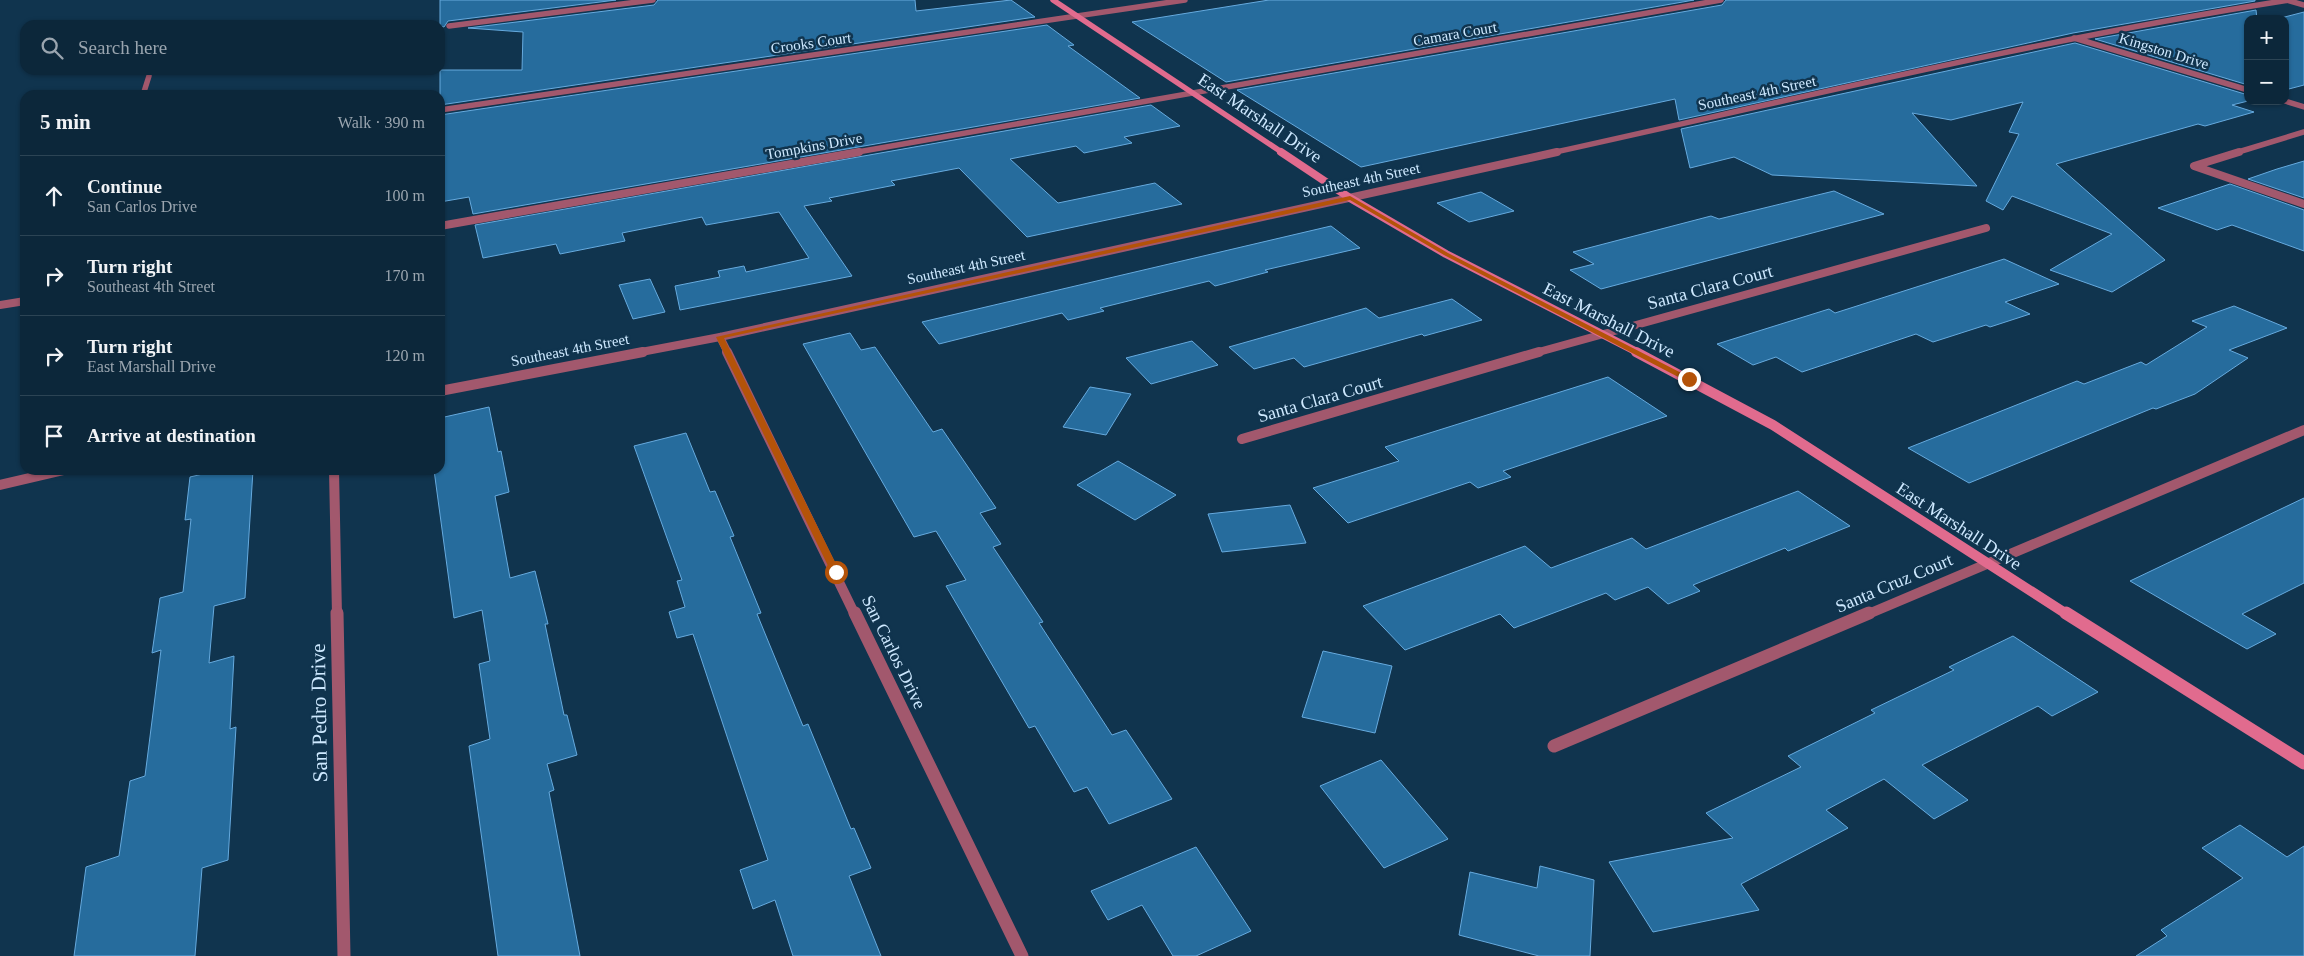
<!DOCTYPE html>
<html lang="en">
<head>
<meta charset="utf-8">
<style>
  body { margin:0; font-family:Georgia,serif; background:#1a3345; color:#f1f3f6 }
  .controls { position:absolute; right:15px; top:15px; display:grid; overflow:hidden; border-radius:10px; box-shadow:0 1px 4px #0004 }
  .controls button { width:45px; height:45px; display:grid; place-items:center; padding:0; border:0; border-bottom:1px solid #2c4454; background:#0c273a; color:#f1f3f6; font:25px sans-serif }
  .stop { position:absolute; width:15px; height:15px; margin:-11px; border:4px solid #b45309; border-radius:50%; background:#fff }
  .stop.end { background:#b45309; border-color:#fff; box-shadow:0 1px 5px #0008 }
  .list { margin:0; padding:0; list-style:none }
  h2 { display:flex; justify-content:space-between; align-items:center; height:65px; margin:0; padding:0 20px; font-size:21px }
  h2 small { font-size:16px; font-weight:400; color:#9aa5af }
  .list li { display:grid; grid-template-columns:32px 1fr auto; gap:15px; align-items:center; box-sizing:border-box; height:80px; padding:0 20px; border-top:1px solid #2c4454 }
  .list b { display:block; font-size:19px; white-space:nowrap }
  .list p { margin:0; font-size:16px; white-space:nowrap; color:#9aa5af }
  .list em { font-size:16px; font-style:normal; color:#9aa5af }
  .icon { flex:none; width:28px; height:28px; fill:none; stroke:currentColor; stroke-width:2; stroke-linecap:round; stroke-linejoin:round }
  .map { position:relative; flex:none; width:2304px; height:956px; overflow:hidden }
  .search { position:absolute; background:#0c273a; box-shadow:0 1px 4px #0004; left:20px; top:20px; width:425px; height:55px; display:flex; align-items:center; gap:12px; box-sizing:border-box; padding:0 18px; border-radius:15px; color:#9aa5af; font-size:19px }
  .panel { position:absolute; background:#0c273a; box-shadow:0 1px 4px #0004; left:20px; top:90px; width:425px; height:385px; border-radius:15px }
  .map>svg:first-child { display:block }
  .building { fill:#266c9d; stroke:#66aade }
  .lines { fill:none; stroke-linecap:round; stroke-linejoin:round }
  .street-far3 { stroke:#a2586d; stroke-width:5.5 }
  .street-far2 { stroke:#a2586d; stroke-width:8 }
  .street-far1 { stroke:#a2586d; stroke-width:10 }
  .street { stroke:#a2586d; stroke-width:13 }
  .secondary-far3 { stroke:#e16b8e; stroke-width:5.5 }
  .secondary-far2 { stroke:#e16b8e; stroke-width:8 }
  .secondary-far1 { stroke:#e16b8e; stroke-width:10 }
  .secondary { stroke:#e16b8e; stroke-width:13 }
  .route { fill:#b45309 }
  .labels { text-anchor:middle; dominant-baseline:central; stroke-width:5; stroke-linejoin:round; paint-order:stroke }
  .far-street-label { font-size:15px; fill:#cee9ff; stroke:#10344e }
  .street-label { font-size:18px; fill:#cee9ff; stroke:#10344e }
  .near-street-label { font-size:21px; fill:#cee9ff; stroke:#10344e }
</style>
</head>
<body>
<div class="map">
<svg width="2304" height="956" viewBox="0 0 2304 956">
  <rect width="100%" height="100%" fill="#10344e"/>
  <!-- building -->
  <g class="building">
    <path d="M440 0H616L448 21 444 27 440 26Z"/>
    <path d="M658 0H915L916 11 1011 0 1035 17 440 105V70H522L523 32 468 28 654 5Z"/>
    <path d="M1269 0H1694L1226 82 1132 22Z"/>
    <path d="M1726 0H2255V1L2073 33 1679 120 1675 99 1361 167 1237 90 1722 5Z"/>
    <path d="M2256 10 2257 19H2248V85L2095 39Z"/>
    <path d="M2304 12V85L2285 90V19H2277Z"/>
    <path d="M1047 25 1074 45 1068 46 1140 98 473 214 469 197 440 202V115Z"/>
    <path d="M2075 43 2248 95V101L2232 105 2254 112 2205 126 2198 124 2056 164 2165 260 2112 292 2050 270 2112 234 2012 196 2003 210 1986 201 2019 134 2009 132 2023 102 1951 120 1912 113 1977 186 1772 175 1734 157 1690 168 1681 129Z"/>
    <path d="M1151 105 1180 126 1124 137 1132 143 1084 153 1076 146 1010 159 1058 203 1155 183 1182 204 1027 237 959 168 891 181 895 185 829 198 832 201 804 206 852 276 680 310 675 286 720 277 718 271 744 266 746 272 809 258 779 212 706 225 702 217 622 233 625 241 560 254 556 244 483 258 475 225Z"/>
    <path d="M2304 161V198L2248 179 2277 169Z"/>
    <path d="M2230 184 2304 210V251L2232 225 2217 230 2158 208Z"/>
    <path d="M1834 191 1884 214 1601 289 1570 270 1594 264 1573 252 1711 216 1719 219Z"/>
    <path d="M1481 192 1514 211 1469 222 1437 203Z"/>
    <path d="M1331 226 1360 248 1265 270 1268 272 1215 286 1209 281 1100 308 1104 311 1068 320 1062 313 939 344 922 322Z"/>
    <path d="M2004 259 2059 284 2005 302 2030 314 1990 327 1986 325 1933 342 1916 334 1802 372 1776 357 1753 365 1717 344 1829 309 1835 313Z"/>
    <path d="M650 279 665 312 633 319 619 285Z"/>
    <path d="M1452 299 1482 320 1424 336 1422 334 1304 367 1294 358 1254 369 1229 347 1366 308 1379 318Z"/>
    <path d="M2234 306 2287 328 2229 350 2248 358 2195 394 2156 409 2153 408 1969 483 1908 448 2077 381 2084 384 2141 362 2146 365 2207 327 2192 321Z"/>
    <path d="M850 333 861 350 875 347 933 432 942 429 996 508 980 513 1001 544 993 547 1043 622 1039 623 1112 735 1126 730 1172 799 1109 824 1087 787 1074 792 1035 726 1029 728 946 586 966 580 936 531 914 537 803 344Z"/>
    <path d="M1192 341 1218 365 1151 384 1126 358Z"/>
    <path d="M1608 377 1667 416 1503 471 1511 477 1478 488 1470 482 1348 523 1313 488 1399 461 1385 447Z"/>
    <path d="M1090 387 1131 394 1106 435 1063 427Z"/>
    <path d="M489 407 498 452 501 451 509 492 495 496 510 578 535 571 548 624H545L564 715H567L577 755 547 764 554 790 549 792 580 956H498L469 746 490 739 479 664 490 661 482 610 454 618 434 470H440V418Z"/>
    <path d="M686 433 710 492 715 491 734 536 730 537 761 613 757 614 803 726 808 724 851 829 854 828 871 868 849 876 881 956H793L775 900 753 909 740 870 768 860 693 634 677 638 669 612 685 607 677 581 682 580 634 446Z"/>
    <path d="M1118 461 1176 495 1135 520 1077 485Z"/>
    <path d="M220 470H253L245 598 214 606 209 663 234 656 230 729 236 727 228 860 202 868 195 956H74L86 867 119 856 130 781 145 776 161 650 152 653 160 598 183 592 191 519 185 520 190 477Z"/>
    <path d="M1798 491 1850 526 1788 551 1785 548 1693 585 1700 591 1668 604 1648 587 1615 600 1606 593 1514 628 1500 614 1405 650 1363 606 1525 546 1551 568 1632 538 1646 549Z"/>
    <path d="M2304 498V583L2242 614 2276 634 2247 649 2130 581Z"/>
    <path d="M1290 505 1306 543 1222 552 1208 514Z"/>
    <path d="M2013 636 2098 692 2052 716 2038 706 1922 765 1968 800 1934 819 1884 779 1826 810 1848 828 1741 884 1759 910 1653 932 1609 862 1733 838 1706 813 1801 767 1788 756 1875 713 1871 710 1954 670 1949 667Z"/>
    <path d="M1323 651 1392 666 1375 733 1302 717Z"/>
    <path d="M1381 760 1448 839 1384 868 1320 786Z"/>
    <path d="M2240 825 2287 857 2304 846V956H2136L2167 936 2161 930 2243 878 2202 848Z"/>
    <path d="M1196 847 1251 931 1196 956H1173L1142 905 1108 920 1091 891Z"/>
    <path d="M1540 866 1594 880 1590 956H1539L1459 935 1470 872 1537 888Z"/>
  </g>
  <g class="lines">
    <!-- street-far3 -->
    <g class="street-far3">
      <path d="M2286 0 2304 5"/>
      <path d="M449 26 653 0"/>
      <path d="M2074 38 2248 90"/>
      <path d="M143 95 149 76"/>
      <path d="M2285 101 2304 107"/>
      <path d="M440 110 1185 0"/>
      <path d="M852 153 1721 0"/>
      <path d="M1551 153C1796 99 2041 39 2289 0"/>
      <path d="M2235 153 2304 132"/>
    </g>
    <!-- street-far2 -->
    <g class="street-far2">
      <path d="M2239 152 2194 166 2304 204"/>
      <path d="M440 226 859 152"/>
      <path d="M0 305 25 301"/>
      <path d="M720 337 728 353"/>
      <path d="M636 353 720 337 1557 152"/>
      <path d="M1535 353 1986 228"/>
    </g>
    <!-- street-far1 -->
    <g class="street-far1">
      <path d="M727 352 855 615"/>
      <path d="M440 391 643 352"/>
      <path d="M1242 439 1539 352"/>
      <path d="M334 470 337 615"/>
      <path d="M0 485 64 470"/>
      <path d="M1866 615 2304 430"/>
    </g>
    <!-- street -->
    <g class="street">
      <path d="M337 613 344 956"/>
      <path d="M855 613 1022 956"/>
      <path d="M1554 746 1869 613"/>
    </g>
    <!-- secondary-far3 -->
    <path class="secondary-far3" d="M1053 0 1283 153"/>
    <!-- secondary-far2 -->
    <path class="secondary-far2" d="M1281 152 1350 198 1446 254 1639 353"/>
    <!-- secondary-far1 -->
    <path class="secondary-far1" d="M1636 352 1773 425 2068 615"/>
    <!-- secondary -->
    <path class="secondary" d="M2066 613 2304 763"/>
  </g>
  <!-- route -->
  <path class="route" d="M1350 196 1448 253 1693 379 1686 381 1444 255 1350 200 724 338 840 572 836 574 831 572 716 337Z"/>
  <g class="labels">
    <!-- far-street labels -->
    <g class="far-street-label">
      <text transform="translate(1455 34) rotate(-10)">Camara Court</text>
      <text transform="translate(811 43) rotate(-8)">Crooks Court</text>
      <text transform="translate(2164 51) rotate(17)">Kingston Drive</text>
      <text transform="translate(1757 93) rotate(-12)">Southeast 4th Street</text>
      <text transform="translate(814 146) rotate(-10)">Tompkins Drive</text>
      <text transform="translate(1361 180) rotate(-12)">Southeast 4th Street</text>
      <text transform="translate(966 267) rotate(-12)">Southeast 4th Street</text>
      <text transform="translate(570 350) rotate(-11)">Southeast 4th Street</text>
    </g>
    <!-- street labels -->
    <g class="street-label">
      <text transform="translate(1260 118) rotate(34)">East Marshall Drive</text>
      <text transform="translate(1710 287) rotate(-15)">Santa Clara Court</text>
      <text transform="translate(1609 320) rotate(27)">East Marshall Drive</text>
      <text transform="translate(1320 399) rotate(-16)">Santa Clara Court</text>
      <text transform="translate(1959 526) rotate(33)">East Marshall Drive</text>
      <text transform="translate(1894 583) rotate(-23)">Santa Cruz Court</text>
      <text transform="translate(894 652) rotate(64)">San Carlos Drive</text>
    </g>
    <!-- near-street labels -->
    <g class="near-street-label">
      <text transform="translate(319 713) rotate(-91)">San Pedro Drive</text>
    </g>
  </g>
</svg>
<div class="controls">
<button>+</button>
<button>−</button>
</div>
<div class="stop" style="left:836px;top:572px"></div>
<div class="stop end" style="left:1689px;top:379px"></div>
<div class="search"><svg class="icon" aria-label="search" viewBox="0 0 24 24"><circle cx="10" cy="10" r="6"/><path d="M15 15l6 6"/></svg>Search here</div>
<section class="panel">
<h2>5 min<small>Walk · 390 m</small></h2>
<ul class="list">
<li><svg class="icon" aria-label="ahead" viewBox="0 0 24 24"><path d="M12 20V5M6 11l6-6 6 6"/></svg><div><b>Continue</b><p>San Carlos Drive</p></div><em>100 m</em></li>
<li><svg class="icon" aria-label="right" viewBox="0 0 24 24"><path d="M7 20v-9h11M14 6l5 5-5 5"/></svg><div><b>Turn right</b><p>Southeast 4th Street</p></div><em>170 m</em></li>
<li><svg class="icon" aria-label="right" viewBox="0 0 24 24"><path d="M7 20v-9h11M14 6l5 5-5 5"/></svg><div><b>Turn right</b><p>East Marshall Drive</p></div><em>120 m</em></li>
<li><svg class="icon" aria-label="arrive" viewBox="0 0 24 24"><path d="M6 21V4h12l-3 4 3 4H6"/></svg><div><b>Arrive at destination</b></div></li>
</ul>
</section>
</div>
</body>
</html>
